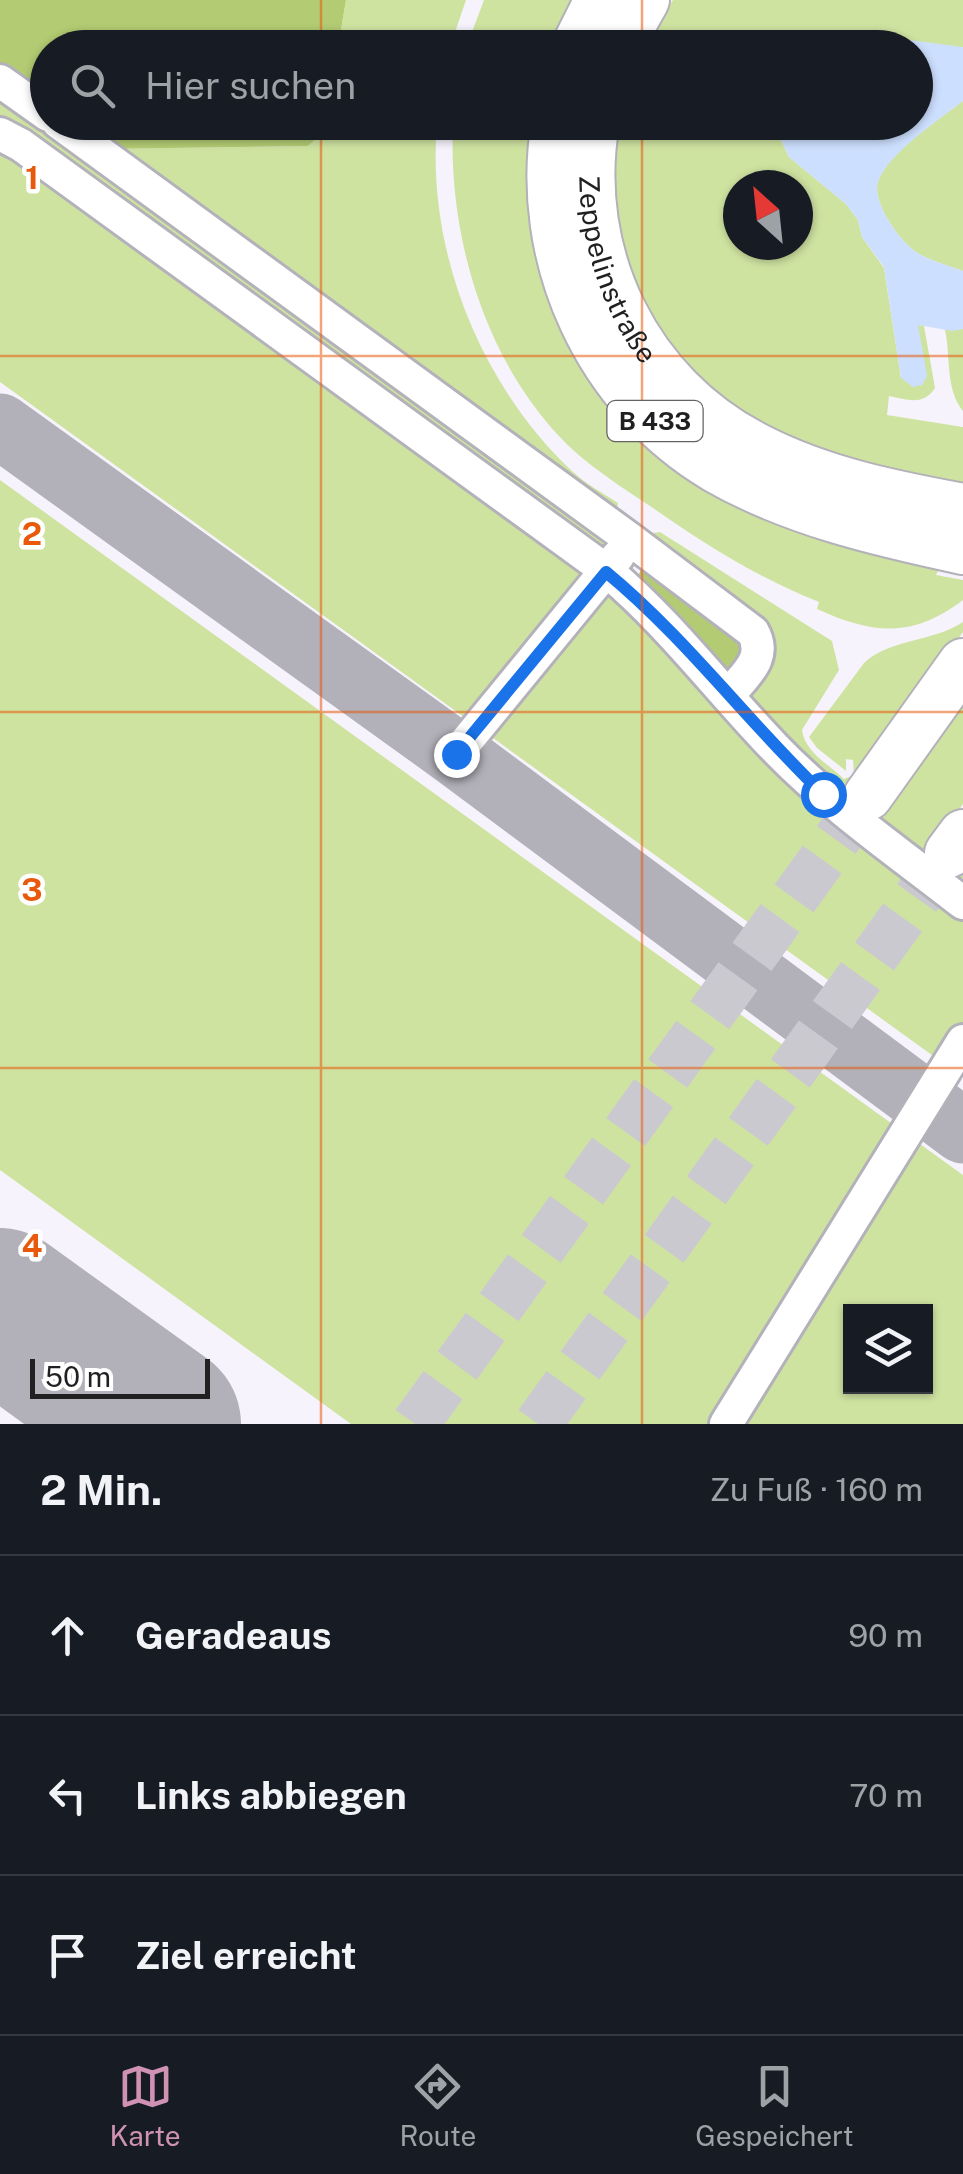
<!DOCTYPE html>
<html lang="de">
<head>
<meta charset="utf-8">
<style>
  body { margin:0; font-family:"Public Sans",sans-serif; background:#20242c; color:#f1f3f6 }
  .controls { position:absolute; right:30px; bottom:30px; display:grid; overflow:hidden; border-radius:0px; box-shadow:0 2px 8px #0004 }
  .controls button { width:90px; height:90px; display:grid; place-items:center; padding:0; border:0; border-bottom:2px solid #363941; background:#171b24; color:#f1f3f6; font:50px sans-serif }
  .compass { position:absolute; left:723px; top:170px; width:90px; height:90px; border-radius:50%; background:#171b24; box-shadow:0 2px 8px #0004; rotate:333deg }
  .scale { position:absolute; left:30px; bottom:25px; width:180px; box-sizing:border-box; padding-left:10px; border:5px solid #201f22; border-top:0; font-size:28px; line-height:35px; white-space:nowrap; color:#201f22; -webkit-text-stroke:8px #fff; paint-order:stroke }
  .stop { position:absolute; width:30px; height:30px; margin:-22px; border:8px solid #1a73e8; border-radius:50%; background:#fff }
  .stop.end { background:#1a73e8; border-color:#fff; box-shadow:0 2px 10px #0008 }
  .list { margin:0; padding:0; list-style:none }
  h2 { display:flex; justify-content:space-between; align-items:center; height:130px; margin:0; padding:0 40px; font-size:42px }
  h2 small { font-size:32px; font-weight:400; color:#9ea1a6 }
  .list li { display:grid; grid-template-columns:65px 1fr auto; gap:30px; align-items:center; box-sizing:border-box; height:160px; padding:0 40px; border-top:2px solid #363941 }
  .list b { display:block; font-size:38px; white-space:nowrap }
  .list em { font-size:32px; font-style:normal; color:#9ea1a6 }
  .icon { flex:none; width:55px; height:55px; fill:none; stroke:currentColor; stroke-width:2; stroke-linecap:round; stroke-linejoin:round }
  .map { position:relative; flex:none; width:963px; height:1424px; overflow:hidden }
  .search { position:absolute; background:#171b24; box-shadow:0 2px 8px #0004; left:30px; right:30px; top:30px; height:110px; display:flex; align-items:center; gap:25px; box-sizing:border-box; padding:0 35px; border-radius:55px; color:#9ea1a6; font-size:38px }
  .sheet { height:610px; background:#171b24 }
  nav { display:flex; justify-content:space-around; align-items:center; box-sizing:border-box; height:140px; border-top:2px solid #363941; background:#171b24; font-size:28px; color:#9ea1a6 }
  nav a { display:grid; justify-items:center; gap:5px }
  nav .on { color:#cf92b4 }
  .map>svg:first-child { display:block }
  .green { fill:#cfe3a1; fill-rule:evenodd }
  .forest { fill:#b3cc73 }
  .water { fill:#ccdffe }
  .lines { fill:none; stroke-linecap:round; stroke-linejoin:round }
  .taxiway { stroke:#b2b0b8; stroke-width:65 }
  .runway { stroke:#b2b0b8; stroke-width:160 }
  .highway-tunnel { stroke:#cbc9d0; stroke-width:48; stroke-dasharray:48 24; stroke-linecap:butt }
  .minor-casing { stroke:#b3b1b9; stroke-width:38 }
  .highway-casing { stroke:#b3b1b9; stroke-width:52 }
  .minor { stroke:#fff; stroke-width:32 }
  .highway { stroke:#fff; stroke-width:48 }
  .route { stroke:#1a73e8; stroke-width:12 }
  .grid { fill:none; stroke:#e8590c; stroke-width:2.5; stroke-opacity:0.55 }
  .labels { text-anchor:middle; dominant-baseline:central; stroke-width:9; stroke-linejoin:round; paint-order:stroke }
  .shield { fill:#fff; stroke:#636264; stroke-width:2.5 }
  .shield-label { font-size:25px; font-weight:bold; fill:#201f22 }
  .street-label { font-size:28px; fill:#201f22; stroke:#fff }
  .grid-label { font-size:32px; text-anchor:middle; font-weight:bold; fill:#e8590c; stroke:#fff; stroke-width:9; stroke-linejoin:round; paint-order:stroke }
</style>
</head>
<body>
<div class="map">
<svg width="963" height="1424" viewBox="0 0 963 1424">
  <rect width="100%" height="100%" fill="#f6f3fc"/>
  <!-- green -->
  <g class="green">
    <path d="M346 0H466L450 47H338Z"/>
    <path d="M484 0H576L554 47 466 48Z"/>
    <path d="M673 0H963V47C907 49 858 16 804 47L642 48Z"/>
    <path d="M0 85 621 536 611 548 598 550 0 121Z"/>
    <path d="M963 101V271C949 266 932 261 919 254 902 245 871 202 878 182 886 154 940 119 963 101Z"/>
    <path d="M326 123H437C426 250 480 385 573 472 586 484 603 493 618 503L616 521 101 149 308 146 324 132Z"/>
    <path d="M453 123H535L551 297 940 567 936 575 963 580V600C912 639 872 634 817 609L819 602C764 580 715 551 666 517 629 491 588 468 557 434 482 352 448 232 453 123Z"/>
    <path d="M616 123H782L781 140 789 157 846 204 858 220 862 237 884 268 901 378 918 324 924 326 935 388C923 406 908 400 889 396L887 415 963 427V485C810 456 652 411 619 236 616 219 610 200 610 183 610 163 614 142 616 123ZM738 185H798V245H738Z"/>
    <path d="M0 143 578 570 584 583 603 596 610 594 963 917V1025L936 1058 0 382Z"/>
    <path d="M963 329V411C945 389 951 357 945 330Z"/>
    <path d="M0 480 963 1175V1424H351L0 1170ZM850 1312H926V1386H850Z"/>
    <path d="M660 532 832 641 839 670 802 730C805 753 830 765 844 779L854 775 853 760 846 759V771L817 748 809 737 864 663C889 639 933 642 963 622V632L856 780 963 694V804L936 843 963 864V886L822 774 743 692 645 546 653 533Z"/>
  </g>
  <!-- forest -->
  <g class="forest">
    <path d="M0 0H346L338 47 48 48 47 110 0 76Z"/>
    <path d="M65 123H326L324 132 308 146 101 149Z"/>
    <path d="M643 562 753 644 729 675 682 620 638 578Z"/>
  </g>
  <!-- water -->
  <path class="water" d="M871 31 894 38 963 47V101C941 118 886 155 878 182 871 202 902 245 919 254 932 261 949 266 963 271V329L952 331 918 325 927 376 922 385 913 387 901 378 884 267 862 237 858 220 846 204 789 157 781 140 782 123 916 122V48L804 47 820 38Z"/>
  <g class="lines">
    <!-- taxiway -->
    <path class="taxiway" d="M0 426 456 754 963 1131"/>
    <!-- runway -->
    <path class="runway" d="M0 1308 161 1424"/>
    <!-- highway-tunnel -->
    <g class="highway-tunnel">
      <path d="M415 1424 868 796"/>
      <path d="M538 1424 949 853"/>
    </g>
    <defs>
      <g id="minor">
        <path d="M0 81 48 115"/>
        <path d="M58 122 631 540 753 632C768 659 744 675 728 696"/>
        <path d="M0 134 21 145 607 571C670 624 718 689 775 748 831 806 899 853 963 903"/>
        <path d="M456 754 618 556"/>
        <path d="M726 1424 963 1041"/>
      </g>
      <g id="highway">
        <path d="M575 48 599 0"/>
        <path d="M618 48 645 0"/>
        <path d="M556 122C533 258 598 399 717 469 792 512 879 532 963 550"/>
        <path id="s1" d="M595 122C572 255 637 387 758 448 822 481 893 495 963 508"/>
        <path d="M868 796 963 663"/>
        <path d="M949 853 963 834"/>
      </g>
    </defs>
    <!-- minor casing -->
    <use href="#minor" class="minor-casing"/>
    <!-- highway casing -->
    <use href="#highway" class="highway-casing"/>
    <!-- minor -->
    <use href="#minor" class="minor"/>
    <!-- highway -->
    <use href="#highway" class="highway"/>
  </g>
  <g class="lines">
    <!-- route -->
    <path class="route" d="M456 754 606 572C686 638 748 722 823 794"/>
  </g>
  <!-- grid -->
  <path class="grid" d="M321 0V48M642 0V48M321 122V1424M642 122V1424M0 356H963M0 712H963M0 1068H963"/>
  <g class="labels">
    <!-- shield labels -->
    <rect class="shield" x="607.5" y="401" width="95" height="40" rx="8"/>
    <g class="shield-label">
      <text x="655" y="421">B 433</text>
    </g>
    <!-- street labels -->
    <g class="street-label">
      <text stroke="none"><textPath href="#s1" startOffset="152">Zeppelinstraße</textPath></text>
    </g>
  </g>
  <g class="grid-label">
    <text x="32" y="189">1</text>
    <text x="32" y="545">2</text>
    <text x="32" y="901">3</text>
    <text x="32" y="1257">4</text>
  </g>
</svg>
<div class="controls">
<button><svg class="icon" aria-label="layers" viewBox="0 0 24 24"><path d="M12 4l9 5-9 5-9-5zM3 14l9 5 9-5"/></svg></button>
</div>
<svg class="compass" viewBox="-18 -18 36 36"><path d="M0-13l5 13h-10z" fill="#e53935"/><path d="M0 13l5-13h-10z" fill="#9ea1a6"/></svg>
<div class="scale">50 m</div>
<div class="stop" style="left:823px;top:794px"></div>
<div class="stop end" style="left:456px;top:754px"></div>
<div class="search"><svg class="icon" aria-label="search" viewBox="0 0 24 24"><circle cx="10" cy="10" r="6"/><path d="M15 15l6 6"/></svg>Hier suchen</div>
</div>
<section class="sheet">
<h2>2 Min.<small>Zu Fuß · 160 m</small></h2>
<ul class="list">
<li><svg class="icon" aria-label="ahead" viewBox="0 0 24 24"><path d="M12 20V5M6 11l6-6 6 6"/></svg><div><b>Geradeaus</b></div><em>90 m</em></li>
<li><svg class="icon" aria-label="left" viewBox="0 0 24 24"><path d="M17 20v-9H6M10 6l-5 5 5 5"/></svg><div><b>Links abbiegen</b></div><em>70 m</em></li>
<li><svg class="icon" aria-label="arrive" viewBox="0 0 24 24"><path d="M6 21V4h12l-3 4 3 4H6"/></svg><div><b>Ziel erreicht</b></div></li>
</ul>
</section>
<nav>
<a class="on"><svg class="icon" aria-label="map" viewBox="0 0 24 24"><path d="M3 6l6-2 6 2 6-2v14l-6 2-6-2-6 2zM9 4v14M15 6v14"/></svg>Karte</a>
<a><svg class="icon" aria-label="directions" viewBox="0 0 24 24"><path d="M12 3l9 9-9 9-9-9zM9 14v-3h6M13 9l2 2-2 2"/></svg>Route</a>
<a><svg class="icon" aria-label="saved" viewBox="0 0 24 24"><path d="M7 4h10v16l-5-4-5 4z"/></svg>Gespeichert</a>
</nav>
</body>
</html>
